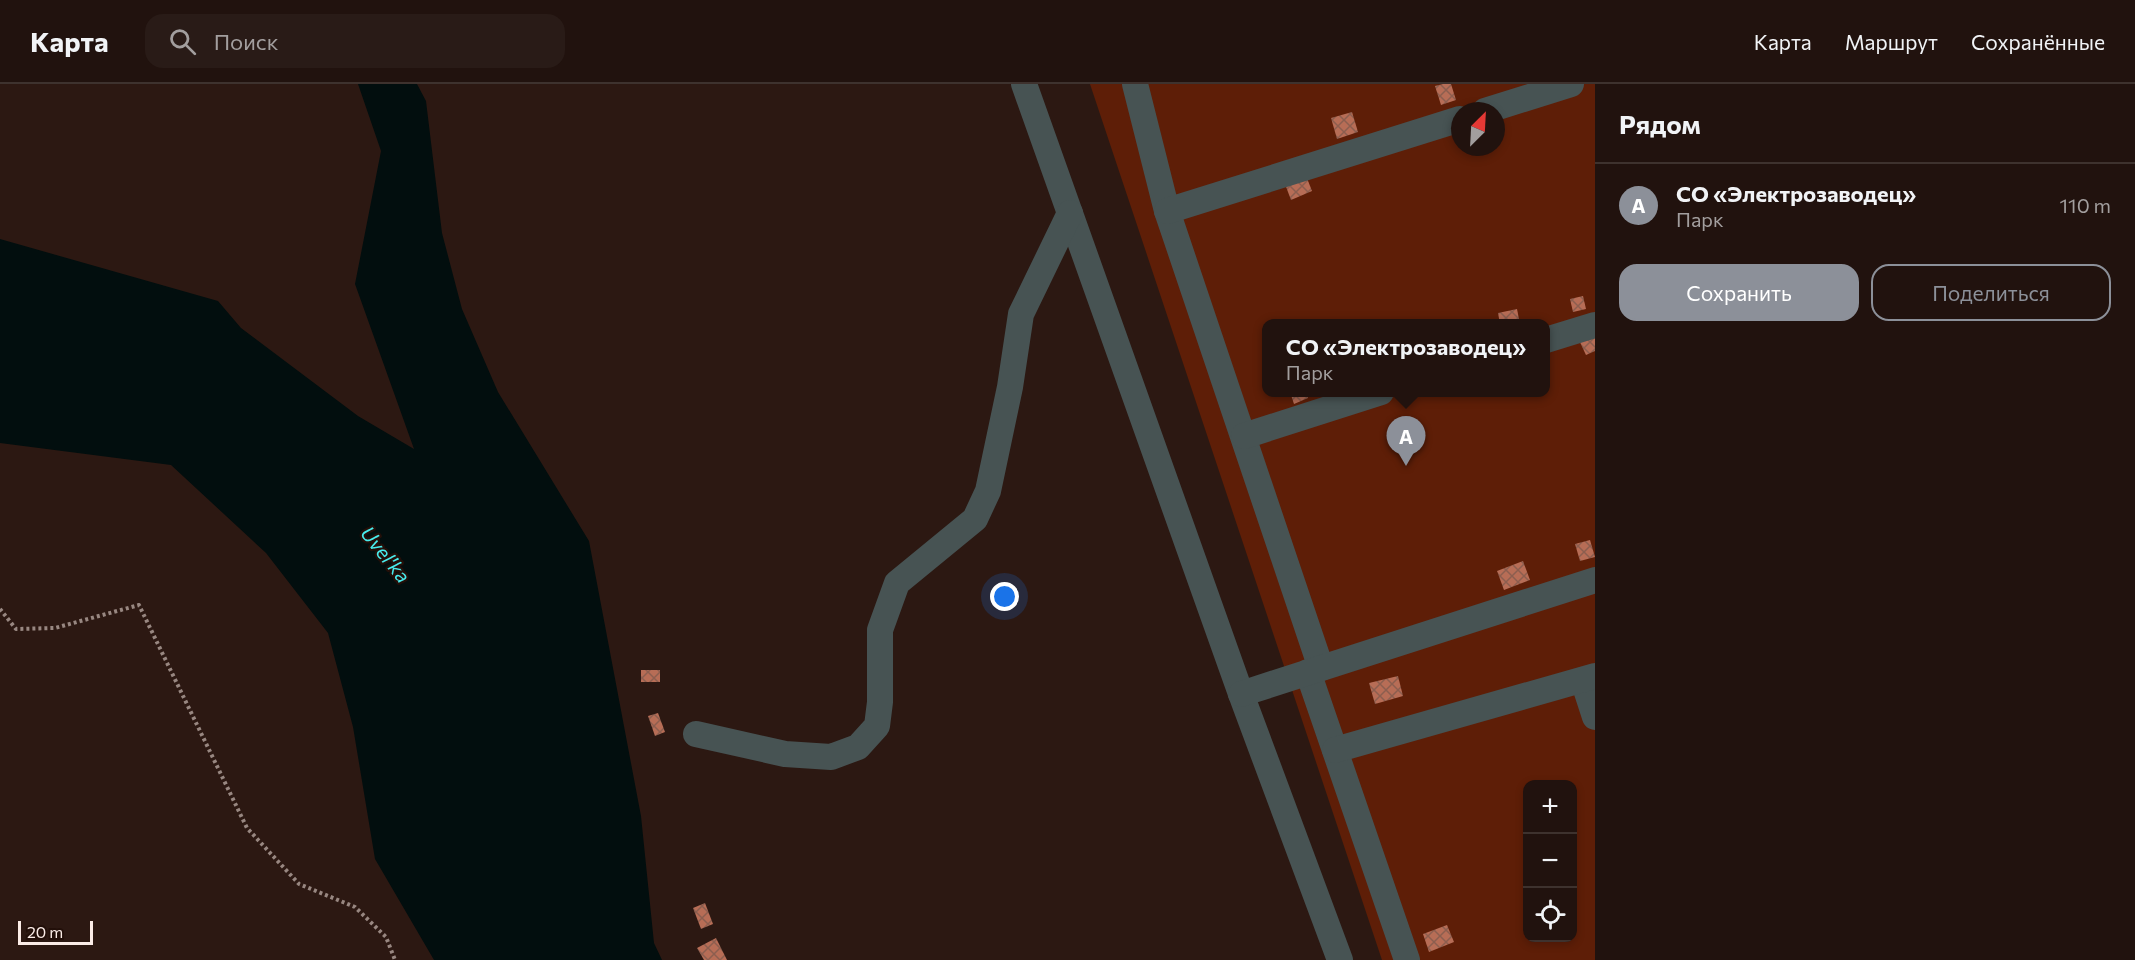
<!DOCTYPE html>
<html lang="ru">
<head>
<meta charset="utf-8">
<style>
  body { margin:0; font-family:Commissioner,sans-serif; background:#291b17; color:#f1f3f6 }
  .controls { position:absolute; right:18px; bottom:18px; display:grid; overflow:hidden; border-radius:12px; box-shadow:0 3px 9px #0003 }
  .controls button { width:54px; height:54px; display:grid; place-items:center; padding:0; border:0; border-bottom:2px solid #3e322e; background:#21120e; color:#f1f3f6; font:30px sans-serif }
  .compass { position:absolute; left:1451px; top:18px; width:54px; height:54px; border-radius:50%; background:#21120e; box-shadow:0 3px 9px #0003; rotate:24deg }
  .scale { position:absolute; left:18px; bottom:15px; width:75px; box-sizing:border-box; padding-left:6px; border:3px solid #fbece7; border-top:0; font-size:16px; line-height:21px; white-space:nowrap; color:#fbece7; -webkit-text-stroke:4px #220f09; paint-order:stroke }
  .you { position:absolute; left:1005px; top:513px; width:21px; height:21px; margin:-15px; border:4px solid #fff; border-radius:50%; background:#1a73e8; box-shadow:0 0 0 9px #1a73e833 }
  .badge { display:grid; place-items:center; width:39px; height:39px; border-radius:50%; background:#8c9099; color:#fff; font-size:20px; font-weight:700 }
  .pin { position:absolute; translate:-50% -50px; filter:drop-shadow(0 2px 3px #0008) }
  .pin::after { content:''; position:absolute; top:32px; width:21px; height:18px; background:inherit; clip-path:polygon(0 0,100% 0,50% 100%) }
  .popup { position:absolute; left:1262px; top:235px; width:288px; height:78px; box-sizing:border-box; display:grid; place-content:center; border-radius:12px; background:#21120e; filter:drop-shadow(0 2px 4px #0005); font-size:20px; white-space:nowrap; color:#a29e9e }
  .popup b { font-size:22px; color:#f1f3f6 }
  .popup::after { content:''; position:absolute; left:50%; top:100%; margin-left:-12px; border:12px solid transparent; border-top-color:#21120e }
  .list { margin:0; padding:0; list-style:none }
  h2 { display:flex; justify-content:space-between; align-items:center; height:78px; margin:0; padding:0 24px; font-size:26px }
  h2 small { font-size:20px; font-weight:400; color:#a29e9e }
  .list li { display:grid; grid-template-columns:39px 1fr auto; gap:18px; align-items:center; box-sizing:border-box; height:84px; padding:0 24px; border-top:2px solid #3e322e }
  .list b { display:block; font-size:22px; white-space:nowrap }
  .list p { margin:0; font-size:20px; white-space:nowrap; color:#a29e9e }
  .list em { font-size:20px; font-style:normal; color:#a29e9e }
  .actions { display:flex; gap:12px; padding:18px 24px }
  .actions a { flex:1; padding:14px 0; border:2px solid #8c9099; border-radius:18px; text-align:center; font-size:21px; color:#8c9099 }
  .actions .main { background:#8c9099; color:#fff }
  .icon { flex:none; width:33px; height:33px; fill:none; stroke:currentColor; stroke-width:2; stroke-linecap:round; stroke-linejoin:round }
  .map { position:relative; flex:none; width:1595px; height:876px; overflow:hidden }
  header { display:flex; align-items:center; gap:36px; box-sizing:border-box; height:84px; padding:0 30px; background:#21120e; border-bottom:2px solid #3e322e }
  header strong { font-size:28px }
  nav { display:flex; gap:33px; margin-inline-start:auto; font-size:21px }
  .search { width:420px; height:54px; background:#291b17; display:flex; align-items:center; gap:15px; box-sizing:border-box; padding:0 21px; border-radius:18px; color:#a29e9e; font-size:22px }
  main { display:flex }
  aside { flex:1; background:#21120e }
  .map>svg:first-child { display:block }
  .garden { fill:#5e1e07; fill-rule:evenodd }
  .water { fill:#020e0e }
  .building { fill:url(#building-cross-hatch) }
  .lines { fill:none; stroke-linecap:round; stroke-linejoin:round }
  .path { stroke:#988781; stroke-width:4; stroke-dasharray:3 3; stroke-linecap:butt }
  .minor { stroke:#475353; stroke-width:26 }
  .labels { text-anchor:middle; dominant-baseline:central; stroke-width:4.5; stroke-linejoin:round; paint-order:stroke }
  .water-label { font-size:20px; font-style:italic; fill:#48ebec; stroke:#220f09 }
</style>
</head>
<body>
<header>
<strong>Карта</strong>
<div class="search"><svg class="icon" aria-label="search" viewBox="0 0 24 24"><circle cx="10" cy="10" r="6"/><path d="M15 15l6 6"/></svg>Поиск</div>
<nav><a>Карта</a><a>Маршрут</a><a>Сохранённые</a></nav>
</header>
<main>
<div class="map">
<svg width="1595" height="876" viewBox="0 0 1595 876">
  <defs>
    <pattern id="building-cross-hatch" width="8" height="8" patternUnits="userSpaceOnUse" patternTransform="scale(1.5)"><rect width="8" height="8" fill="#b76d56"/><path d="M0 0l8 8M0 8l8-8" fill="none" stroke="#8c5e4f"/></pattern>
  </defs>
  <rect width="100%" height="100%" fill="#2c1812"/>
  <!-- garden -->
  <path class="garden" d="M1090 0H1595V876H1382ZM1460 27H1496V63H1460ZM1266 240H1546V308H1266ZM1528 700H1572V854H1528Z"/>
  <!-- water -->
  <path class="water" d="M358 0H417L426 17 442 149 462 225 498 308 589 457 641 732 654 859 662 876H434L375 775 353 643 328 549 266 469 171 381 0 359V155L218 217 241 244 358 332 414 365 355 200 381 67Z"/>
  <!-- building -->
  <g class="building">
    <path d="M1443 0H1451L1456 16 1441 21 1435 2Z"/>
    <path d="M1352 28 1358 48 1337 55 1331 34Z"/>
    <path d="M1303 84 1312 107 1291 116 1282 92Z"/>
    <path d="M1583 212 1586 225 1573 228 1570 215Z"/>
    <path d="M1517 225 1520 240H1500L1498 229Z"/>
    <path d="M1595 243V267L1586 271 1577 252Z"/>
    <path d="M1290 308H1306L1308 314 1294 320Z"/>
    <path d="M1590 456 1595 473 1580 477 1575 460Z"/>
    <path d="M1523 477 1530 496 1504 506 1497 487Z"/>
    <rect x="641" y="586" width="19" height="12"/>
    <path d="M1398 592 1403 612 1375 620 1369 599Z"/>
    <path d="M658 629 665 648 655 652 648 632Z"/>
    <path d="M705 819 713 840 701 845 693 824Z"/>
    <path d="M1447 841 1454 858 1429 868 1423 850Z"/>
    <path d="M716 854 727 876H704L697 864Z"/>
  </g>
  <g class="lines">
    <!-- path -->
    <path class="path" d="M0 525 16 545 55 544 139 521 247 744 299 800 355 823 386 853 395 876"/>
    <!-- minor -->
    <g class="minor">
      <path d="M1024 0 1241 610 1340 876"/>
      <path d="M1135 0 1167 127 1321 584"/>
      <path d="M1485 27 1571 0"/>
      <path d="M1167 127 1460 35"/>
      <path d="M1546 256 1595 241"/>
      <path d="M1244 352 1381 308"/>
      <path d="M1308 588 1407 876"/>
      <path d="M1583 596 1595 633"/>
      <path d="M1241 610 1595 496"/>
      <path d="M696 650 785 670 831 673 858 663 877 642 880 618V546L897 499 975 435 988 407 1010 303 1021 230 1070 129"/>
      <path d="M1335 666 1595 592"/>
    </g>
  </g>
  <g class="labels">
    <!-- water labels -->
    <g class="water-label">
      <text transform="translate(386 470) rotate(51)">Uvel'ka</text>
    </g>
  </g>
</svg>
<div class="controls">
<button>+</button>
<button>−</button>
<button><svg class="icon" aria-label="locate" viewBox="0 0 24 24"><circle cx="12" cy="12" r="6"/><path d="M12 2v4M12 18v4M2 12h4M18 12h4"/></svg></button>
</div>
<svg class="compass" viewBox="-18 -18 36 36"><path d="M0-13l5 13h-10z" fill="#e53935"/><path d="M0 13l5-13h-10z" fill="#a29e9e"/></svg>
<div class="scale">20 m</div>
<div class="you"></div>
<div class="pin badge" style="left:1406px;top:382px">A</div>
<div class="popup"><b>СО «Электрозаводец»</b>Парк</div>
</div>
<aside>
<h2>Рядом<small></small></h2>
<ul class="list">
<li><span class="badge">A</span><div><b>СО «Электрозаводец»</b><p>Парк</p></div><em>110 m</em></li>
</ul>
<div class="actions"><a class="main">Сохранить</a><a>Поделиться</a></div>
</aside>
</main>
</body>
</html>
